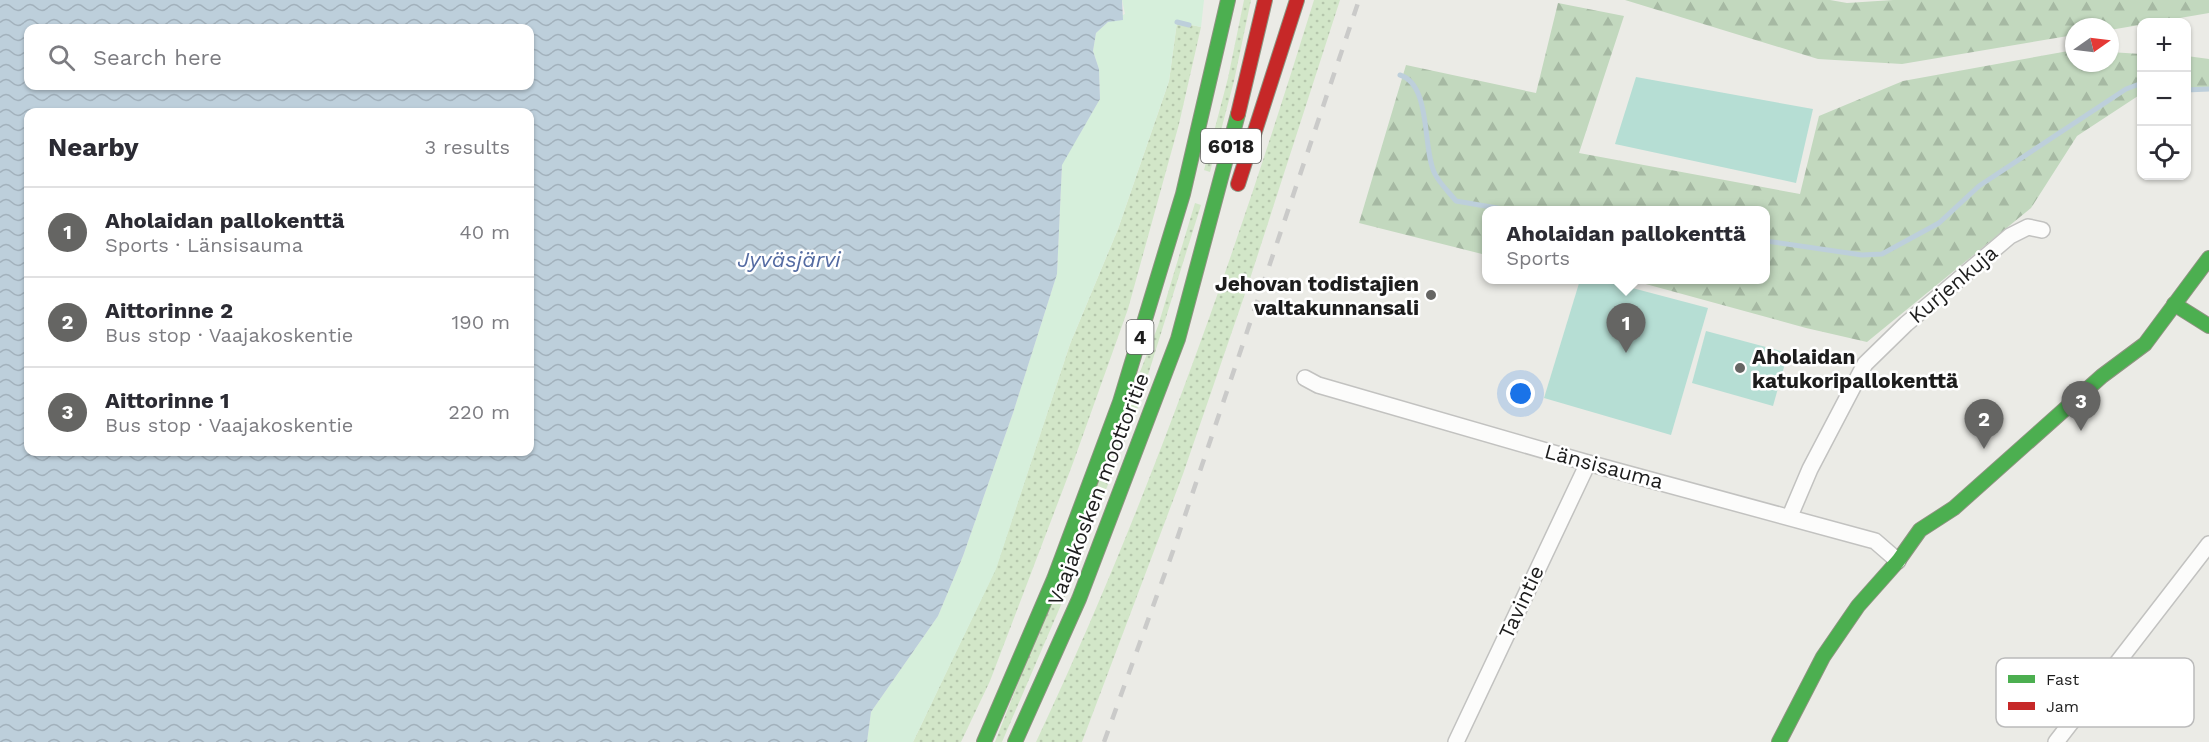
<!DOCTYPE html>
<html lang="en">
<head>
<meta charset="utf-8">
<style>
  body { margin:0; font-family:"Work Sans",sans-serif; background:#f2f2f3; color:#2b2b33 }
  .controls { position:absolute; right:18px; top:18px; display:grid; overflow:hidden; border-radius:12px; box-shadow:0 2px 4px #0004 }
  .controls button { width:54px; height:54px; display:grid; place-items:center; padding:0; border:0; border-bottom:2px solid #e1e1e2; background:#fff; color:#2b2b33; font:30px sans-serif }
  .compass { position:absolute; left:2065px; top:18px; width:54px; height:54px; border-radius:50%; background:#fff; box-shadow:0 2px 4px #0004; rotate:76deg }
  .you { position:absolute; left:1521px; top:394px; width:21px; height:21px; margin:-15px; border:4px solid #fff; border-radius:50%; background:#1a73e8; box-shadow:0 0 0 9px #1a73e833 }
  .badge { display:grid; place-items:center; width:39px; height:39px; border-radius:50%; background:#656563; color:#fff; font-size:20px; font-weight:700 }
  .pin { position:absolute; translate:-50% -50px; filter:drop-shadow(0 2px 3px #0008) }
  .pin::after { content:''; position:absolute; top:32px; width:21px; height:18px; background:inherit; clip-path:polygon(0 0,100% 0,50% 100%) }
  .popup { position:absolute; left:1482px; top:206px; width:288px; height:78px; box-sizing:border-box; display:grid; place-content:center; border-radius:12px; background:#fff; filter:drop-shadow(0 2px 4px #0005); font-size:20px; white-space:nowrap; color:#7c7c81 }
  .popup b { font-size:22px; color:#2b2b33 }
  .popup::after { content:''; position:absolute; left:50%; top:100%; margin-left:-12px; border:12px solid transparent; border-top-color:#fff }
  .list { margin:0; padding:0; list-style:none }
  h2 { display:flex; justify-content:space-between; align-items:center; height:78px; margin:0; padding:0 24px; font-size:26px }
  h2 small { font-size:20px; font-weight:400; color:#7c7c81 }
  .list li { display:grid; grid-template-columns:39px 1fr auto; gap:18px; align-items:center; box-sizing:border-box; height:90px; padding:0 24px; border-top:2px solid #e1e1e2 }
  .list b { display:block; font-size:22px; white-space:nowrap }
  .list p { margin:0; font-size:20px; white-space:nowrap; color:#7c7c81 }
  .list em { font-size:20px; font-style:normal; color:#7c7c81 }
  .icon { flex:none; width:33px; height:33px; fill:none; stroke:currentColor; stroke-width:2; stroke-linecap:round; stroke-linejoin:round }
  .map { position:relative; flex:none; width:2209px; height:742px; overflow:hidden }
  .search { position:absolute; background:#fff; box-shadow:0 2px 4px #0004; left:24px; top:24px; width:510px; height:66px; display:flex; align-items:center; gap:15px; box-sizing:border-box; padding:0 21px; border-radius:12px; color:#7c7c81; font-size:22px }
  .panel { position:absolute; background:#fff; box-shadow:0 2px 4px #0004; left:24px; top:108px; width:510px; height:348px; border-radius:12px }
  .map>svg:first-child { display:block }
  .grass { fill:url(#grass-dots) }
  .forest { fill:url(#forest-firs) }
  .park { fill:#d6efdb }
  .pitch { fill:#b6ded4 }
  .water { fill:url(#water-waves); fill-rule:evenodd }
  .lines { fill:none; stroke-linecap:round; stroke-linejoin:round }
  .stream { stroke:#bdcfdb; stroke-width:5 }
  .street-casing { stroke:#c2c2c0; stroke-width:18 }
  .fast-casing { stroke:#8e9380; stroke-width:16 }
  .jam-casing { stroke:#8e9380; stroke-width:16 }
  .street { stroke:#fcfcfb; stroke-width:15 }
  .fast { stroke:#4caf50; stroke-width:14 }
  .jam { stroke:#c62828; stroke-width:14 }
  .rail { stroke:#cacac9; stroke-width:4.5; stroke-dasharray:12 12; stroke-linecap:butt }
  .poi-dot { fill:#656563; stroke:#fff; stroke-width:2 }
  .labels { text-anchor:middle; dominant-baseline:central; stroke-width:5; stroke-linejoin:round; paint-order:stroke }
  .shield { fill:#fff; stroke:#616161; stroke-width:1.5 }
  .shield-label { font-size:20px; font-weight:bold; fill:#1d1d1d }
  .poi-label { font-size:21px; font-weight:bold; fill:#1d1d1d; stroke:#fff; text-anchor:end }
  .street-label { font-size:21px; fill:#1d1d1d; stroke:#fff }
  .water-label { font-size:22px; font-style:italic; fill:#546ba2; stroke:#fff }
  .key { fill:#fff; stroke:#bbb; stroke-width:1.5 }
  .key-label { font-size:16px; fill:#1d1d1d }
</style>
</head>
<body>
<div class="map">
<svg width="2209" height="742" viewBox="0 0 2209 742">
  <defs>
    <pattern id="grass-dots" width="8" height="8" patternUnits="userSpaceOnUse" patternTransform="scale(1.5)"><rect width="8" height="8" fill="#d2e6c8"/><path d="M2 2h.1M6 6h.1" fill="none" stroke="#b4c5ab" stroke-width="1.8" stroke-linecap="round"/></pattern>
    <pattern id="forest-firs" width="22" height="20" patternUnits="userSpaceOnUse" patternTransform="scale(1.5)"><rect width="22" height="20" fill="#c2d8be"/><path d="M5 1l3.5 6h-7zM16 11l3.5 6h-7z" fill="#a6b9a3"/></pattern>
    <pattern id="water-waves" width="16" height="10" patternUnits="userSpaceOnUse" patternTransform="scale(1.5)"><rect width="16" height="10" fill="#bdcfdb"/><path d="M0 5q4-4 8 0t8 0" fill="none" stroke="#a2b1bc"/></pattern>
  </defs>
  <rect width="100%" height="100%" fill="#ebebe6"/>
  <!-- grass -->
  <g class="grass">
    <path d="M1244 0H1251L1234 81 1210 172 1204 170 1228 78Z"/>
    <path d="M1314 0H1340L1248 285 1183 474 1082 742H1036C1149 502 1236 253 1314 0Z"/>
    <path d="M1177 22 1201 27 1179 124 1128 309 1073 463 990 681 961 742H913L996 568 1070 344 1118 229 1169 81Z"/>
    <path d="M1195 203 1201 205 1138 407 1064 598 1002 742H995L1158 326Z"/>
  </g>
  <!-- forest -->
  <g class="forest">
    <path d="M1625 0H1830L1847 3 1893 0H2209V13L2110 30V27H2074V35L1902 64 1818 59Z"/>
    <path d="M1558 3 1624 16 1579 153 1800 194 1819 116 1903 81 2074 50V63H2110V52L2141 54V94L2077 136 2031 208 1867 342 1806 328 1631 280H1766V210H1486V255L1359 223 1406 65 1536 93Z"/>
    <path d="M2187 56 2209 59V90H2187Z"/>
  </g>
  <!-- park -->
  <path class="park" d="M1122 0H1204L1201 27 1177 22 1169 81 1118 229 1070 344 996 569 913 742H867L871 712 938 616 963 556 1013 413 1057 274 1062 164 1100 99 1099 69 1093 51 1096 33 1108 22 1125 14Z"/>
  <!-- pitch -->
  <g class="pitch">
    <path d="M1636 77 1813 109 1796 183 1615 144Z"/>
    <path d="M1580 280H1602L1708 308 1671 435 1544 398Z"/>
    <path d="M1706 331 1788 353 1773 406 1692 383Z"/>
  </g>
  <!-- water -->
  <path class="water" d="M0 0H1122L1123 20 1108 22 1096 33 1093 51 1099 69 1100 99 1062 165 1057 274 1013 413 963 556 938 616 871 712 867 742H0ZM28 28H530V86H28ZM28 112H530V452H28Z"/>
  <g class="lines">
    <!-- stream -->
    <g class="stream">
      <path d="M1177 22 1189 25"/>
      <path d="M1400 75C1432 85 1422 150 1435 174 1440 184 1449 192 1456 201L1509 210"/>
      <path d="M2186 90 2209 89"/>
      <path d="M1766 241 1862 255 1882 254 1939 223 1979 186 2126 89 2142 83"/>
    </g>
    <defs>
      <g id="street">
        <path d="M1305 378 1318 385 1588 463 1875 541 1898 561"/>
        <path d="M1790 516 1810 469 1865 364 1906 324 2010 236 2028 227 2042 230"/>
        <path d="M1456 742 1588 463"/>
        <path d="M2056 742 2209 544"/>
      </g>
      <g id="fast">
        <path d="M2174 304 2209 326"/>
        <path d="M984 742 1054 579 1120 402 1183 194 1228 0"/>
        <path d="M1015 742 1079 599 1178 339 1238 114"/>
        <path d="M1779 742 1823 657 1858 606 1898 561 1920 530 1954 508 2102 376 2145 344 2209 258"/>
      </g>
      <g id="jam">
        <path d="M1238 114 1265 0"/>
        <path d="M1238 184 1297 0"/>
      </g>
    </defs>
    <!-- street casing -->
    <use href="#street" class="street-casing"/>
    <!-- fast casing -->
    <use href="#fast" class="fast-casing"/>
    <!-- jam casing -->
    <use href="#jam" class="jam-casing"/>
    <!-- street -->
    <use href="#street" class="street"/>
    <!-- fast -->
    <use href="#fast" class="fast"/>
    <!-- jam -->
    <use href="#jam" class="jam"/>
    <!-- rail -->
    <path class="rail" d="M1104 742 1173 551 1359 0"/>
  </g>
  <!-- markers -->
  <g class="poi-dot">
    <circle cx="1431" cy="295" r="6"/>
    <circle cx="1740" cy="368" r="6"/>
  </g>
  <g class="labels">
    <!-- shield labels -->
    <g class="shield">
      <rect x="1201" y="129" width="60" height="34" rx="4.5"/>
      <rect x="1126.5" y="320" width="27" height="34" rx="4.5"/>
    </g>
    <g class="shield-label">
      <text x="1231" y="146">6018</text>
      <text x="1140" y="337">4</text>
    </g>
    <!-- poi labels -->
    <g class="poi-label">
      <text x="1419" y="283">Jehovan todistajien<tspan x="1419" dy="24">valtakunnansali</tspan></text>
      <text x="1752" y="356" text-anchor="start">Aholaidan<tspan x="1752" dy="24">katukoripallokenttä</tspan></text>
    </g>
    <!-- street labels -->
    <g class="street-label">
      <text transform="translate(1953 284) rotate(-40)">Kurjenkuja</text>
      <text transform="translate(1604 466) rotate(15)">Länsisauma</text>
      <text transform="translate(1098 489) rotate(-69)">Vaajakosken moottoritie</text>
      <text transform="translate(1521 602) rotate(-65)">Tavintie</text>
    </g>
    <!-- water labels -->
    <g class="water-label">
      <text x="789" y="259">Jyväsjärvi</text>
    </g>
  </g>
  <!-- legend -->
  <rect x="1996" y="658" width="198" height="69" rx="9" class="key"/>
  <rect x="2008" y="675" width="27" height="8" fill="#4caf50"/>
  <rect x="2008" y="702" width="27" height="8" fill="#c62828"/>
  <g class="key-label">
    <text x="2046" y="685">Fast</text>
    <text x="2046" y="712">Jam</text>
  </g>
</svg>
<div class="controls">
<button>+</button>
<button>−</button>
<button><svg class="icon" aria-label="locate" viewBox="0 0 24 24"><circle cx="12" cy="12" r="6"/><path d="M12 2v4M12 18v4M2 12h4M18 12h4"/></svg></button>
</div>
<svg class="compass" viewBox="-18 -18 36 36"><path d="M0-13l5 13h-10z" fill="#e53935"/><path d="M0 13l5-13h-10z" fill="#7c7c81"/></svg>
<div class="you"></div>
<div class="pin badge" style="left:1626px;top:353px">1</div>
<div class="popup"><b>Aholaidan pallokenttä</b>Sports</div>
<div class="pin badge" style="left:1984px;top:449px">2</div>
<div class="pin badge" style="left:2081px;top:431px">3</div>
<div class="search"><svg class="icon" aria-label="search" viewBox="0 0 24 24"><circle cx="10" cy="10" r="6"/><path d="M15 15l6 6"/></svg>Search here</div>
<section class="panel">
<h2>Nearby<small>3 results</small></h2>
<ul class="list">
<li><span class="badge">1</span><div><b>Aholaidan pallokenttä</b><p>Sports · Länsisauma</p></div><em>40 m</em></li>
<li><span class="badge">2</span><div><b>Aittorinne 2</b><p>Bus stop · Vaajakoskentie</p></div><em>190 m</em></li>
<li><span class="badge">3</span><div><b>Aittorinne 1</b><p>Bus stop · Vaajakoskentie</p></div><em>220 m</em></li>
</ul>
</section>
</div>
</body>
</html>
